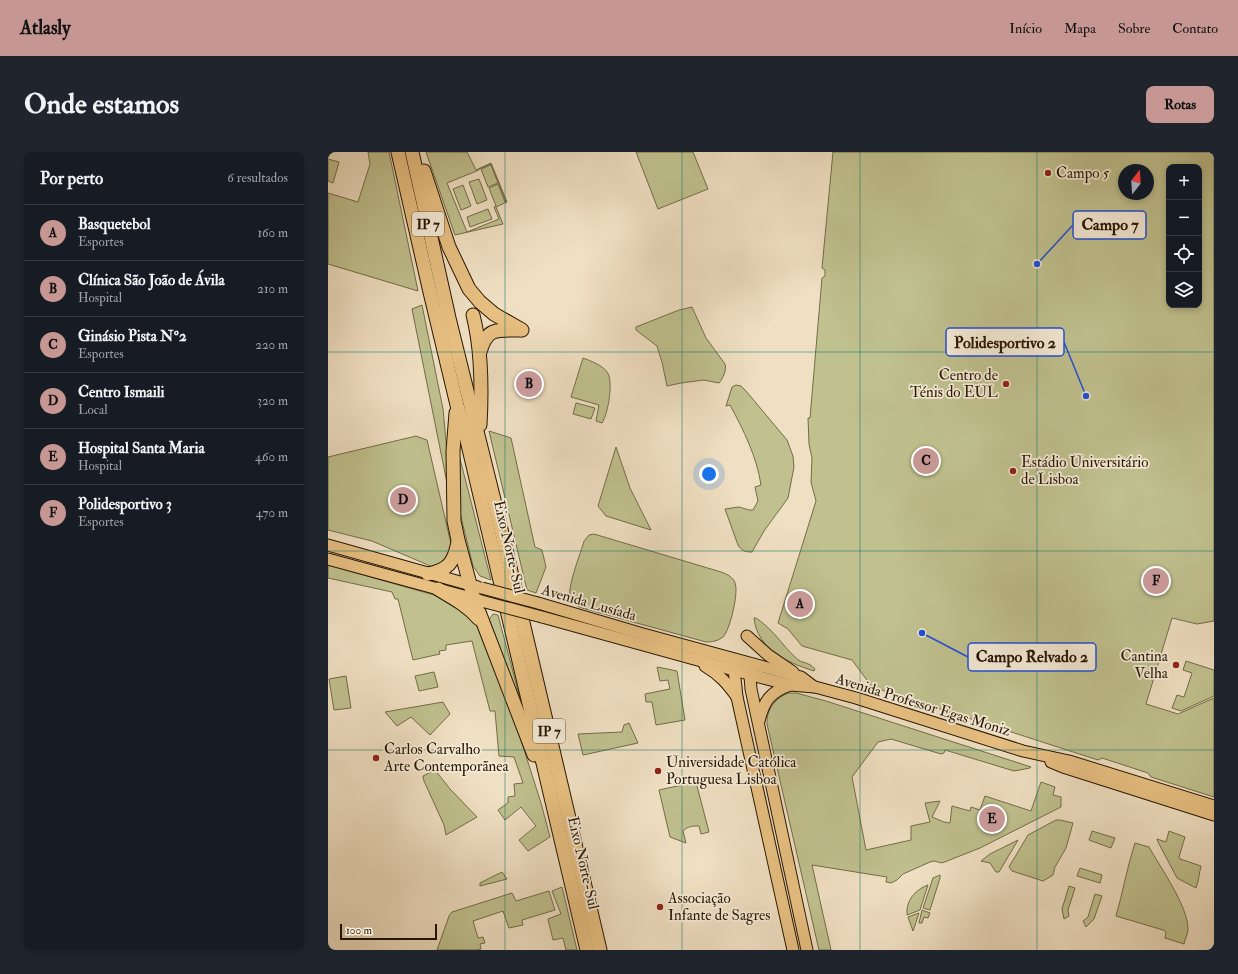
<!DOCTYPE html>
<html lang="pt">
<head>
<meta charset="utf-8">
<style>
  body { margin:0; font-family:"IM FELL Double Pica",serif; background:#20242c; color:#f1f3f6 }
  .controls { position:absolute; right:12px; top:12px; display:grid; overflow:hidden; border-radius:8px; box-shadow:0 2px 6px #0003 }
  .controls button { width:36px; height:36px; display:grid; place-items:center; padding:0; border:0; border-bottom:1px solid #363941; background:#171b24; color:#f1f3f6; font:20px sans-serif }
  .compass { position:absolute; left:790px; top:12px; width:36px; height:36px; border-radius:50%; background:#171b24; box-shadow:0 2px 6px #0003; rotate:17deg }
  .scale { position:absolute; left:12px; bottom:10px; width:97px; box-sizing:border-box; padding-left:4px; border:2px solid #261600; border-top:0; font-size:11px; line-height:14px; white-space:nowrap; color:#261600; -webkit-text-stroke:3px #f5ebd8; paint-order:stroke }
  .you { position:absolute; left:381px; top:322px; width:14px; height:14px; margin:-10px; border:3px solid #fff; border-radius:50%; background:#1a73e8; box-shadow:0 0 0 6px #1a73e833 }
  .badge { display:grid; place-items:center; width:26px; height:26px; border-radius:50%; background:#c59692; color:#111; font-size:13px; font-weight:700 }
  .pin { position:absolute; translate:-50% -50%; border:2px solid #fff; box-shadow:0 1px 4px #0006 }
  .list { margin:0; padding:0; list-style:none }
  h2 { display:flex; justify-content:space-between; align-items:center; height:52px; margin:0; padding:0 16px; font-size:17px }
  h2 small { font-size:13px; font-weight:400; color:#9ea1a6 }
  .list li { display:grid; grid-template-columns:26px 1fr auto; gap:12px; align-items:center; box-sizing:border-box; height:56px; padding:0 16px; border-top:1px solid #363941 }
  .list b { display:block; font-size:15px; white-space:nowrap }
  .list p { margin:0; font-size:13px; white-space:nowrap; color:#9ea1a6 }
  .list em { font-size:13px; font-style:normal; color:#9ea1a6 }
  .icon { flex:none; width:22px; height:22px; fill:none; stroke:currentColor; stroke-width:2; stroke-linecap:round; stroke-linejoin:round }
  .map { position:relative; flex:none; width:886px; height:798px; overflow:hidden; border-radius:8px }
  header { display:flex; align-items:center; gap:24px; box-sizing:border-box; height:56px; padding:0 20px; background:#c59692; color:#111 }
  header strong { font-size:19px }
  nav { display:flex; gap:22px; margin-inline-start:auto; font-size:14px }
  .intro { display:flex; align-items:center; justify-content:space-between; box-sizing:border-box; height:96px; padding:0 24px }
  h1 { margin:0; font-size:28px }
  .button { padding:10px 18px; border-radius:8px; background:#c59692; color:#111; font-size:14px; font-weight:700 }
  main { display:flex; gap:24px; padding:0 24px }
  aside { flex:1; background:#171b24; border-radius:8px; box-shadow:0 2px 6px #0003 }
  .map>svg:first-child { display:block }
  .green { fill:#c0c18f; stroke:#736c48; fill-rule:evenodd }
  .lines { fill:none; stroke-linecap:round; stroke-linejoin:round }
  .primary-casing { stroke:#261600; stroke-width:13 }
  .highway-casing { stroke:#261600; stroke-width:15 }
  .primary { stroke:#e8c082; stroke-width:11 }
  .highway { stroke:#e8c082; stroke-width:13 }
  .primary-bridge-casing { stroke:#261600; stroke-width:13; stroke-linecap:butt }
  .primary-bridge { stroke:#e8c082; stroke-width:11 }
  .grid { fill:none; stroke:#0f766e; stroke-width:1; stroke-opacity:0.55 }
  .poi-dot { fill:#8f2418; stroke:#f5ebd8; stroke-width:1.5 }
  .labels { text-anchor:middle; dominant-baseline:central; stroke-width:3.5; stroke-linejoin:round; paint-order:stroke }
  .shield { fill:#f5ebd8; stroke:#645641; stroke-width:1 }
  .shield-label { font-size:14px; font-weight:bold; fill:#261600 }
  .poi-label { font-size:15px; fill:#261600; stroke:#f5ebd8; text-anchor:start }
  .street-label { font-size:15px; fill:#261600; stroke:#f5ebd8 }
  .leader { fill:none; stroke:#1d4ed8; stroke-width:1.5 }
  .callout-dot { fill:#1d4ed8; stroke:#f5ebd8; stroke-width:1.5 }
  .callout { fill:#f5ebd8; stroke:#1d4ed8; stroke-width:1.5 }
  .callout-label { font-size:16px; text-anchor:middle; font-weight:bold; fill:#261600 }
</style>
</head>
<body>
<header>
<strong>Atlasly</strong>
<nav><a>Início</a><a>Mapa</a><a>Sobre</a><a>Contato</a></nav>
</header>
<div class="intro"><h1>Onde estamos</h1><a class="button">Rotas</a></div>
<main>
<aside>
<h2>Por perto<small>6 resultados</small></h2>
<ul class="list">
<li><span class="badge">A</span><div><b>Basquetebol</b><p>Esportes</p></div><em>160 m</em></li>
<li><span class="badge">B</span><div><b>Clínica São João de Ávila</b><p>Hospital</p></div><em>210 m</em></li>
<li><span class="badge">C</span><div><b>Ginásio Pista Nº2</b><p>Esportes</p></div><em>220 m</em></li>
<li><span class="badge">D</span><div><b>Centro Ismaili</b><p>Local</p></div><em>320 m</em></li>
<li><span class="badge">E</span><div><b>Hospital Santa Maria</b><p>Hospital</p></div><em>460 m</em></li>
<li><span class="badge">F</span><div><b>Polidesportivo 3</b><p>Esportes</p></div><em>470 m</em></li>
</ul>
</aside>
<div class="map">
<svg width="886" height="798" viewBox="0 0 886 798">
  <rect width="100%" height="100%" fill="#f0e0c3"/>
  <filter id="stains"><feTurbulence type="fractalNoise" baseFrequency=".005" numOctaves="4"/><feColorMatrix values="0 0 0 0 .2 0 0 0 0 .09 0 0 0 0 .02 0 0 0 .5 -.17"/></filter>
  <radialGradient id="worn" r=".72"><stop offset=".6" stop-color="#630" stop-opacity="0"/><stop offset="1" stop-color="#630" stop-opacity=".3"/></radialGradient>
  <!-- green -->
  <g class="green">
    <path d="M40 0H61L90 139 0 112V41L30 50 42 12Z"/>
    <path d="M98 0H139L148 18 163 11 179 50 168 55 175 72 127 83ZM163 12 178 50H177L170 32 161 36 168 54 166 55 171 67 139 80 119 31 151 18V17Z"/>
    <path d="M308 0H365L380 37 330 57Z"/>
    <path d="M505 0H886V469L869 472 844 466 818 552 850 562 886 546V645L823 625 820 621 774 606 770 608 544 535 524 508 474 494 460 477 450 471 488 349 483 330 484 306 481 292 480 266H482L494 126 497 124V118L494 116ZM841 15H871V153H841ZM796 18H820V42H796Z"/>
    <path d="M0 7 11 10 5 31 0 29Z"/>
    <path d="M163 13 170 31 160 35 153 17Z"/>
    <path d="M151 27 159 48 149 52 141 30Z"/>
    <path d="M135 33 143 54 133 58 125 37Z"/>
    <path d="M160 57 164 67 142 75 139 65Z"/>
    <path d="M94 153 115 257 121 322 119 331 84 157Z"/>
    <path d="M364 155 378 186 397 212C399 217 395 227 391 231L376 228 353 231 339 234 334 210 329 194 308 178V175L351 158Z"/>
    <path d="M255 206C263 209 274 213 279 220 286 229 280 262 274 271L268 269 271 253 243 245Z"/>
    <path d="M408 233 413 234 418 239 459 288 465 304 466 315 460 346 436 379 424 400C417 400 414 399 410 393L397 357 411 355 421 358H425L430 349 427 335 433 333C429 305 415 277 402 253L398 254 404 235Z"/>
    <path d="M248 251 267 256 263 267 245 262Z"/>
    <path d="M161 279 183 286 207 395 214 398 218 415 208 441 199 438Z"/>
    <path d="M88 284 99 288 123 392C121 406 120 409 107 416L44 389 0 378V305Z"/>
    <path d="M129 295 163 428 152 424 145 414 131 357Z"/>
    <path d="M288 295 302 336 323 378 278 364 270 354Z"/>
    <path d="M266 382 393 420C399 422 405 425 407 431 411 440 402 478 395 485 390 489 384 490 378 490L254 456C248 454 243 450 242 443 240 433 253 400 256 389L261 383Z"/>
    <path d="M0 413 106 443 132 453 149 473 184 560 213 651 222 685 200 699 191 688 208 674 193 655 177 668 170 658 180 651V645L187 644 186 632 195 631 186 605 171 604 167 559H162L144 489 118 493V498L111 499 112 502 85 508 70 447H67L64 440 0 426Z"/>
    <path d="M165 462 170 463 194 554 160 469Z"/>
    <path d="M426 466H428C446 478 453 492 468 506 474 512 480 509 487 517L486 519C460 511 429 497 426 466Z"/>
    <path d="M858 509 886 518V544L853 559 844 556 849 543 856 545 864 521 855 518Z"/>
    <path d="M329 515 349 519 357 568 328 573 324 550H318L317 542 342 537 340 528 332 529Z"/>
    <path d="M106 520 110 535 91 539 87 524Z"/>
    <path d="M18 524 23 556 6 558 1 527Z"/>
    <path d="M461 541H468L498 549 703 615 702 616 686 619 617 598 616 601 613 602 563 587 550 590 524 625 538 698 583 688V674L602 670 597 651 612 649 604 665 616 670 622 671 624 654 642 659 643 655 652 658 657 644 703 659 713 630 727 635 725 643 733 645V655L652 696 614 711 606 709 602 710 575 722 569 728 563 731 558 730 559 725 484 713 503 798H491L439 572C438 558 448 545 461 541Z"/>
    <path d="M115 550 122 562 102 583 83 565 69 574 57 560Z"/>
    <path d="M301 571 310 591 255 603 250 582 294 580 296 573Z"/>
    <path d="M107 618 122 637 149 665 118 683 116 673 96 629 95 624Z"/>
    <path d="M368 630 381 680 373 682 371 674C365 674 360 674 355 679L358 691 342 685 331 638Z"/>
    <path d="M728 668H732L745 671 738 696 727 715 725 723 715 729 684 719 681 715 700 683Z"/>
    <path d="M764 679 787 686 783 696 761 688Z"/>
    <path d="M841 679 857 685 851 705 852 707 873 714C871 722 871 728 868 736L849 726 830 690 829 687 838 690Z"/>
    <path d="M690 688 671 720H668L662 711 653 709 662 702Z"/>
    <path d="M807 691 821 695C832 715 860 754 860 777 860 782 857 787 856 792L837 786 838 780 835 778 788 764C795 740 799 715 807 691Z"/>
    <path d="M752 716 774 723 772 731 749 724Z"/>
    <path d="M174 720 179 727 152 734V731Z"/>
    <path d="M612 723V726L602 758 595 756 605 726Z"/>
    <path d="M600 733 592 758 579 763C578 748 587 738 600 733Z"/>
    <path d="M741 734 747 736 740 758 741 764 736 767 734 757Z"/>
    <path d="M234 735 249 798H238L235 786 225 788 220 767 233 762 224 739Z"/>
    <path d="M221 739 227 758 194 768 195 773 181 776 175 759 145 769 150 786 155 785 157 791 152 792 153 797 148 798H109L121 764 124 760 184 741 188 749Z"/>
    <path d="M767 742 774 744 766 767 758 775 755 769 760 765Z"/>
    <path d="M594 758 602 761 600 766 596 765 594 771H591Z"/>
    <path d="M591 761 585 779 580 765Z"/>
  </g>
  <g class="lines">
    <defs>
      <g id="primary">
        <path d="M0 393 150 435"/>
        <path d="M0 407 154 449"/>
        <path d="M210 451 315 482 473 525 486 535"/>
        <path d="M214 465 439 527 462 533 487 535 528 546 695 599 741 609 886 654"/>
        <path d="M419 484 440 503 465 520"/>
        <path d="M405 507 409 545 465 798"/>
        <path d="M421 512 423 537 479 798"/>
        <path d="M377 514C392 523 399 531 409 545"/>
        <path d="M431 569C436 549 442 540 462 533"/>
        <path d="M723 610 735 615 886 663"/>
      </g>
      <g id="highway">
        <path d="M70 0 102 140 129 253 138 284 259 798"/>
        <path d="M84 0 121 166 169 360 272 798"/>
        <path d="M96 19 121 95 141 137 152 150 166 162 194 178"/>
        <path d="M145 163C154 198 154 237 152 273"/>
        <path d="M152 200C159 175 169 178 192 178"/>
        <path d="M128 261 125 299 126 369 130 388 146 447 206 603"/>
        <path d="M100 422C120 418 126 411 130 390"/>
        <path d="M110 437C125 446 140 454 151 467"/>
      </g>
    </defs>
    <!-- primary casing -->
    <use href="#primary" class="primary-casing"/>
    <!-- highway casing -->
    <use href="#highway" class="highway-casing"/>
    <!-- primary -->
    <use href="#primary" class="primary"/>
    <!-- highway -->
    <use href="#highway" class="highway"/>
    <defs>
      <g id="primary-bridge">
        <path d="M154 436 210 451"/>
        <path d="M157 450 214 465"/>
      </g>
    </defs>
    <!-- primary-bridge casing -->
    <use href="#primary-bridge" class="primary-bridge-casing"/>
    <!-- primary-bridge -->
    <use href="#primary-bridge" class="primary-bridge"/>
  </g>
  <!-- grid -->
  <path class="grid" d="M177 0V798M354 0V798M532 0V798M709 0V798M0 200H886M0 399H886M0 598H886"/>
  <!-- markers -->
  <g class="poi-dot">
    <circle cx="720" cy="21" r="4"/>
    <circle cx="678" cy="232" r="4"/>
    <circle cx="685" cy="319" r="4"/>
    <circle cx="848" cy="513" r="4"/>
    <circle cx="48" cy="606" r="4"/>
    <circle cx="330" cy="619" r="4"/>
    <circle cx="332" cy="755" r="4"/>
  </g>
  <g class="labels">
    <!-- shield labels -->
    <g class="shield">
      <rect x="84" y="60" width="32" height="24" rx="3"/>
      <rect x="205" y="567" width="32" height="24" rx="3"/>
    </g>
    <g class="shield-label">
      <text x="100" y="72">IP 7</text>
      <text x="221" y="579">IP 7</text>
    </g>
    <!-- poi labels -->
    <g class="poi-label">
      <text x="728" y="21">Campo 5</text>
      <text x="670" y="223" text-anchor="end">Centro de<tspan x="670" dy="17">Ténis do EUL</tspan></text>
      <text x="693" y="310">Estádio Universitário<tspan x="693" dy="17">de Lisboa</tspan></text>
      <text x="840" y="504" text-anchor="end">Cantina<tspan x="840" dy="17">Velha</tspan></text>
      <text x="56" y="597">Carlos Carvalho<tspan x="56" dy="17">Arte Contemporãnea</tspan></text>
      <text x="338" y="610">Universidade Católica<tspan x="338" dy="17">Portuguesa Lisboa</tspan></text>
      <text x="340" y="746">Associação<tspan x="340" dy="17">Infante de Sagres</tspan></text>
    </g>
    <!-- street labels -->
    <g class="street-label">
      <text transform="translate(181 395) rotate(77)">Eixo Norte-Sul</text>
      <text transform="translate(261 451) rotate(16)">Avenida Lusíada</text>
      <text transform="translate(595 553) rotate(17)">Avenida Professor Egas Moniz</text>
      <text transform="translate(255 711) rotate(77)">Eixo Norte-Sul</text>
    </g>
  </g>
  <!-- callouts -->
  <path class="leader" d="M709 112L745 73M758 244L736 190M594 481L640 505"/>
  <g class="callout-dot">
    <circle cx="709" cy="112" r="4"/>
    <circle cx="758" cy="244" r="4"/>
    <circle cx="594" cy="481" r="4"/>
  </g>
  <g class="callout">
    <rect x="745" y="59" width="73" height="28" rx="4"/>
    <rect x="618" y="176" width="118" height="28" rx="4"/>
    <rect x="640" y="491" width="128" height="28" rx="4"/>
  </g>
  <g class="callout-label">
    <text x="782" y="78">Campo 7</text>
    <text x="677" y="196">Polidesportivo 2</text>
    <text x="704" y="510">Campo Relvado 2</text>
  </g>
  <rect width="100%" height="100%" filter="url(#stains)"/>
  <rect width="100%" height="100%" fill="url(#worn)"/>
</svg>
<div class="controls">
<button>+</button>
<button>−</button>
<button><svg class="icon" aria-label="locate" viewBox="0 0 24 24"><circle cx="12" cy="12" r="6"/><path d="M12 2v4M12 18v4M2 12h4M18 12h4"/></svg></button>
<button><svg class="icon" aria-label="layers" viewBox="0 0 24 24"><path d="M12 4l9 5-9 5-9-5zM3 14l9 5 9-5"/></svg></button>
</div>
<svg class="compass" viewBox="-18 -18 36 36"><path d="M0-13l5 13h-10z" fill="#e53935"/><path d="M0 13l5-13h-10z" fill="#9ea1a6"/></svg>
<div class="scale">100 m</div>
<div class="you"></div>
<div class="pin badge" style="left:472px;top:452px">A</div>
<div class="pin badge" style="left:201px;top:232px">B</div>
<div class="pin badge" style="left:598px;top:309px">C</div>
<div class="pin badge" style="left:75px;top:348px">D</div>
<div class="pin badge" style="left:664px;top:667px">E</div>
<div class="pin badge" style="left:828px;top:429px">F</div>
</div>
</main>
</body>
</html>
